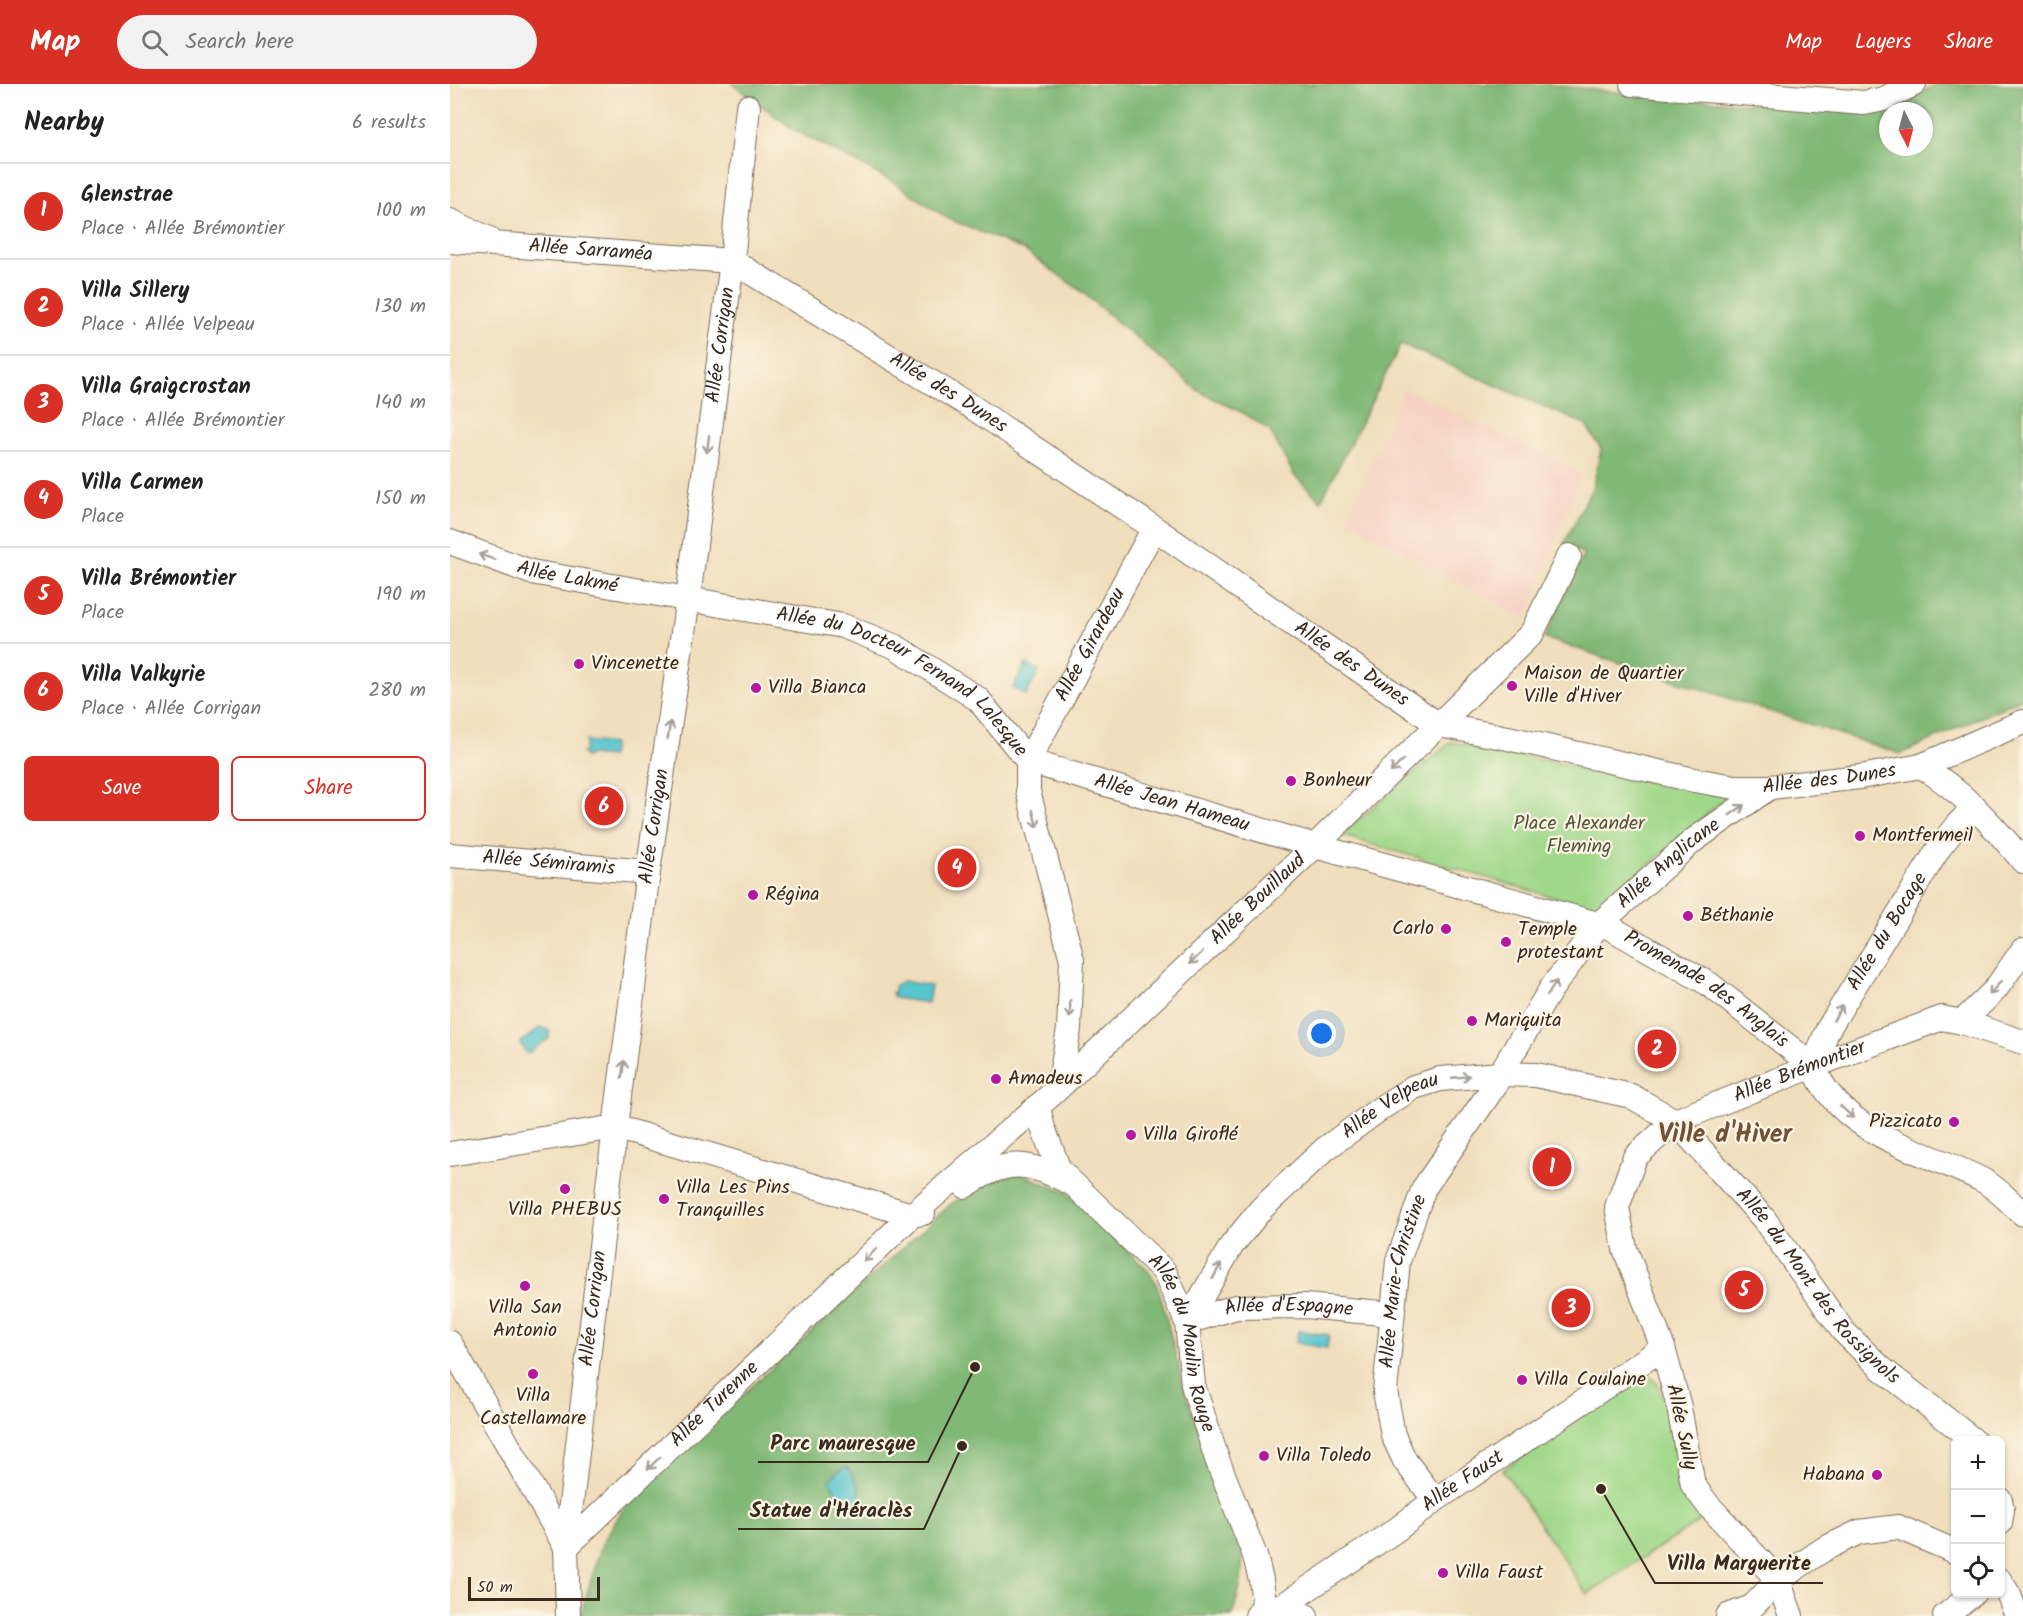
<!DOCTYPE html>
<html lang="en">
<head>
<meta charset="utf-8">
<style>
  body { margin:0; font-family:Kalam,sans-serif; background:#f2f2f2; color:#222 }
  .controls { position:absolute; right:18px; bottom:18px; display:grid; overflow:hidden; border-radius:9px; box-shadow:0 2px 4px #0004 }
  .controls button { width:54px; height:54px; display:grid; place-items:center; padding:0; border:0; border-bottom:2px solid #e0e0e0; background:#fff; color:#222; font:30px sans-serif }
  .compass { position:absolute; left:1429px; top:18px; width:54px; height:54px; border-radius:50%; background:#fff; box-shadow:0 2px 4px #0004; rotate:174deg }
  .scale { position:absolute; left:18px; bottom:15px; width:132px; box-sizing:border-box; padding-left:6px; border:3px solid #3b2a1e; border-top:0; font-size:16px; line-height:21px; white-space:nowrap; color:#3b2a1e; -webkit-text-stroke:4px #fcf5e5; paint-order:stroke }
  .you { position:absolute; left:872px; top:950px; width:21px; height:21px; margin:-15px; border:4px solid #fff; border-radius:50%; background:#1a73e8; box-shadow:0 0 0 9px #1a73e833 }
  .badge { display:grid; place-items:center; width:39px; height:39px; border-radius:50%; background:#d93025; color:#fff; font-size:20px; font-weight:700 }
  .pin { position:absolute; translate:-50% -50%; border:3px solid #fff; box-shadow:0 2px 6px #0006 }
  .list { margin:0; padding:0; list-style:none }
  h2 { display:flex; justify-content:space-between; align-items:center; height:78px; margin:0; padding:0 24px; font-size:26px }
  h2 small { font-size:20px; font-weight:400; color:#767676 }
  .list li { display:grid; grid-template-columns:39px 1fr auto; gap:18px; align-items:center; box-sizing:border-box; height:96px; padding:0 24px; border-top:2px solid #e0e0e0 }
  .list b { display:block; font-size:22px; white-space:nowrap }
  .list p { margin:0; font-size:20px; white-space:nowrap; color:#767676 }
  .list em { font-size:20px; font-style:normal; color:#767676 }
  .actions { display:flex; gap:12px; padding:18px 24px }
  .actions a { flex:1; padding:14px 0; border:2px solid #d93025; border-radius:9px; text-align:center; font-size:21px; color:#d93025 }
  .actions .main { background:#d93025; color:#fff }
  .icon { flex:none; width:33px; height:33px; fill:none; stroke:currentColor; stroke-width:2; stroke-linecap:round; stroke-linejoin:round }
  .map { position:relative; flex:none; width:1573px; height:1532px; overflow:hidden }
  header { display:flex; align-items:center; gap:36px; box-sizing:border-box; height:84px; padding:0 30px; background:#d93025; color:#fff }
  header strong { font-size:28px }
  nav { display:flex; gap:33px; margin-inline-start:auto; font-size:21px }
  .search { width:420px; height:54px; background:#f2f2f2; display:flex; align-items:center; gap:15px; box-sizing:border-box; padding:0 21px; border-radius:33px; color:#767676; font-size:22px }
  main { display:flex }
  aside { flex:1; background:#fff }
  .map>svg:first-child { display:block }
  .built { fill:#f6d2c3 }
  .green { fill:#a0d88a; stroke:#6e8154; stroke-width:1.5 }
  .forest { fill:#80b876; stroke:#5e714a; stroke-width:1.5; fill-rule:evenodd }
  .water { fill:#59c6ce; stroke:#4a7876; stroke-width:1.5 }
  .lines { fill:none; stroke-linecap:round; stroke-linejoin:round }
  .minor-casing { stroke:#7a6955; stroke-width:26 }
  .minor { stroke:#fff; stroke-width:24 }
  .oneway { stroke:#a79f9a }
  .poi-dot { fill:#b5179e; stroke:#fcf5e5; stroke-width:2 }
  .labels { text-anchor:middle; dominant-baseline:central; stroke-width:4.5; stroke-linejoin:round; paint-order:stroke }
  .street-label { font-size:20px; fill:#3b2a1e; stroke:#fcf5e5 }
  .poi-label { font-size:20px; fill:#3b2a1e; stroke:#fcf5e5; text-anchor:start }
  .park-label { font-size:20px; fill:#545639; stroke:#fcf5e5 }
  .district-label { font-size:26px; font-weight:bold; fill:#715137; stroke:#fcf5e5 }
  .leader { fill:none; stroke:#3b2a1e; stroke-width:2 }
  .callout-dot { fill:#3b2a1e; stroke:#fcf5e5; stroke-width:2 }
  .callout-label { font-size:21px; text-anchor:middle; font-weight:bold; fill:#3b2a1e; stroke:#fcf5e5; stroke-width:4.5; stroke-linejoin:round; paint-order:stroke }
</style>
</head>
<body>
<header>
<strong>Map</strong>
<div class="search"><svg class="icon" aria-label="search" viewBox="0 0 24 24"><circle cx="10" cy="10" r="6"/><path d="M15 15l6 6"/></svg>Search here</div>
<nav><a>Map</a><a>Layers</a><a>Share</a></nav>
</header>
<main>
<aside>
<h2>Nearby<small>6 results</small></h2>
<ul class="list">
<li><span class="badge">1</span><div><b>Glenstrae</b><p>Place · Allée Brémontier</p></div><em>100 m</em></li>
<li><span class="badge">2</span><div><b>Villa Sillery</b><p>Place · Allée Velpeau</p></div><em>130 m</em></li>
<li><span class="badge">3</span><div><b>Villa Graigcrostan</b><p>Place · Allée Brémontier</p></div><em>140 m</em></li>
<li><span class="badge">4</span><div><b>Villa Carmen</b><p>Place</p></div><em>150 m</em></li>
<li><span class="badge">5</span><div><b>Villa Brémontier</b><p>Place</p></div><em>190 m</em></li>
<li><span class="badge">6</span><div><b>Villa Valkyrie</b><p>Place · Allée Corrigan</p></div><em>280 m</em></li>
</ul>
<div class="actions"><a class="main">Save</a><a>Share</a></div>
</aside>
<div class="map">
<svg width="1573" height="1532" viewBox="0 0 1573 1532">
  <rect width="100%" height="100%" fill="#fcf5e5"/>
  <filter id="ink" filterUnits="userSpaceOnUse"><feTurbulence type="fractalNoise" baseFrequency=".0167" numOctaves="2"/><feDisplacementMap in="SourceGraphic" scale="12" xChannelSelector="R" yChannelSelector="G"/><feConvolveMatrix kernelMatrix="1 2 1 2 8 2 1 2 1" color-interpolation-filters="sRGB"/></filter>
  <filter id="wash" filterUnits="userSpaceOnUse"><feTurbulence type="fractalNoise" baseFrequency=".008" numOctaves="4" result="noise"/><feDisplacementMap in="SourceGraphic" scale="24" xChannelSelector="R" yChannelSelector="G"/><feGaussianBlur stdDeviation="1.35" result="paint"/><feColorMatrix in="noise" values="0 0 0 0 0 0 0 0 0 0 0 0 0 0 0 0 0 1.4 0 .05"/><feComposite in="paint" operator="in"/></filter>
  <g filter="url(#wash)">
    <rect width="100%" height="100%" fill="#f0debc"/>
    <!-- built -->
    <path class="built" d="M954 304 1131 389 1077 536 897 436Z"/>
    <!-- green -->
    <g class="green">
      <path d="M1001 658 1278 712 1147 826 890 751Z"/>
      <path d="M1198 1290 1208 1300 1217 1321 1256 1433 1137 1510 1053 1386 1180 1298Z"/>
    </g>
    <!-- forest -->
    <g class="forest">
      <path d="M283 0H1096L1174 9 1409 29 1442 24 1487 0H1573V614L1451 670 1094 554 1134 470 1114 460 1143 402 1151 365 1136 341 951 260 871 417 844 391 820 347 793 329 749 307 632 208 574 166 497 134 445 99 343 45ZM1438 27H1474V63H1438Z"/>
      <path d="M572 1090 617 1109 696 1184 705 1197 710 1210 736 1311 793 1471 791 1499 782 1532H130L152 1460 173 1425 203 1393 501 1120 539 1095Z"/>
    </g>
    <!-- water -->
    <g class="water">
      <path d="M576 580 589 587 576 611 563 604Z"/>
      <path d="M136 657 163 660 161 673 139 671 135 673 132 669 135 667Z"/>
      <path d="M453 897 481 902 478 919 445 914 442 910 445 905 444 902Z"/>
      <path d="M91 943 99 947V954L77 970 70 959Z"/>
      <path d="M848 1247 879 1251 877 1264 846 1259Z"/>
      <path d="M397 1383C407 1397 413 1409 407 1426L394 1422 380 1396 388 1387Z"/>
    </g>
  </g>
  <g filter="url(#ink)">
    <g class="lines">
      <defs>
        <g id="minor">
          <path d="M1182 0 1414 19 1434 15 1464 0"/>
          <path d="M0 137 39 155"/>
          <path id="s1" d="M0 157 282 177 522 323 704 444 989 641 1058 654 1244 696 1285 703H1320L1410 693 1471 682 1573 638"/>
          <path id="s2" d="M0 458 81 488 393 542 446 563 528 615 578 677V707L622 876 619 945 609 1003"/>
          <path id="s3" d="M578 677 865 762 1159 843 1259 900 1363 982C1392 1053 1473 1065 1534 1097 1548 1105 1561 1119 1573 1130"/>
          <path id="s4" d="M578 677 704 444"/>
          <path d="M1471 682C1512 707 1542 740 1573 777"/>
          <path id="s5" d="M0 771 198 788"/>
          <path d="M1512 938 1545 906 1573 866"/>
          <path id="s6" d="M1363 982 1378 945 1489 764 1507 741 1525 723"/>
          <path id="s7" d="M588 1022 592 1041 609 1086 714 1187 737 1238 743 1301 767 1375 805 1472 811 1496 814 1517 812 1524 807 1532"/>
          <path d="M0 1070 165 1043 462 1131 473 1129"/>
          <path d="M515 1102C559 1072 578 1078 623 1100"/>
          <path id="s8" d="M737 1238 782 1161 812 1124 875 1065 934 1022 964 1003 990 995 1050 990 1086 991 1181 1012 1225 1037 1314 1135 1393 1247 1432 1285 1523 1356"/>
          <path id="s9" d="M737 1238 786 1223 855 1222 942 1230"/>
          <path d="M0 1259 116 1463"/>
          <path id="s10" d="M985 1416 955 1377 943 1351 935 1307 948 1177 974 1104 1045 1001 1050 990 1101 905 1149 840 1244 756 1320 703"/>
          <path d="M1550 1416 1552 1426 1550 1439"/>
          <path id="s11" d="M116 1463 462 1131 601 1011 865 762 1082 549 1119 472"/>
          <path d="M1550 1497 1559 1511 1567 1532"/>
          <path d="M832 1522 856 1532"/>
          <path id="s12" d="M812 1524 832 1522 946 1446 985 1416 1213 1264"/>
          <path id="s13" d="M118 1532 116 1463 165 1043 198 788 238 514 282 177 298 23"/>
          <path d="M1278 1532 1302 1523 1328 1496 1374 1465 1409 1448 1448 1443 1506 1468"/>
          <path id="s14" d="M1341 1532 1328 1496 1258 1421 1243 1401 1229 1323 1213 1264 1175 1165 1167 1123 1185 1073 1225 1037 1363 982 1492 934 1512 938 1573 958"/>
          <path d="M1495 1532 1523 1510"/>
        </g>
      </defs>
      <!-- minor casing -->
      <use href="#minor" class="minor-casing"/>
      <!-- minor -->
      <use href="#minor" class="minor"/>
    </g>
    <!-- one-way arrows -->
    <defs><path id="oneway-shaft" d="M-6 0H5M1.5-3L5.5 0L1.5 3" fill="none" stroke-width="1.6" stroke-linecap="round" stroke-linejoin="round" transform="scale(1.5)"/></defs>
    <g class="oneway">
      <use href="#oneway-shaft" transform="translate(258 360) rotate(97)"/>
      <use href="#oneway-shaft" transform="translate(37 473) rotate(-161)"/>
      <use href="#oneway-shaft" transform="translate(219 646) rotate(-82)"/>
      <use href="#oneway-shaft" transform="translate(947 682) rotate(136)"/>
      <use href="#oneway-shaft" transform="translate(1287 726) rotate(-35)"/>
      <use href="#oneway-shaft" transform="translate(585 735) rotate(76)"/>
      <use href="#oneway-shaft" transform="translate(746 874) rotate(137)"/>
      <use href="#oneway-shaft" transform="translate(1102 904) rotate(-56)"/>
      <use href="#oneway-shaft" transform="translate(1545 904) rotate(130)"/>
      <use href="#oneway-shaft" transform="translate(620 925) rotate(92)"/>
      <use href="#oneway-shaft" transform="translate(1388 929) rotate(-59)"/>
      <use href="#oneway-shaft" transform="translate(173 985) rotate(-83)"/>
      <use href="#oneway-shaft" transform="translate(1011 993) rotate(-5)"/>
      <use href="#oneway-shaft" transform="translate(1397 1028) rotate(42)"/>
      <use href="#oneway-shaft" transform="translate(420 1171) rotate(136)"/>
      <use href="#oneway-shaft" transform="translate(767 1187) rotate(-61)"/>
      <use href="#oneway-shaft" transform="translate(204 1379) rotate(136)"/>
    </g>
  </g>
  <!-- markers -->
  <g class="poi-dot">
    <circle cx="129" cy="580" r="6"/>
    <circle cx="1062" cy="602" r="6"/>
    <circle cx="306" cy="604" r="6"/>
    <circle cx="841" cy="697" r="6"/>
    <circle cx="1410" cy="752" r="6"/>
    <circle cx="303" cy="811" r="6"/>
    <circle cx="1238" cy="832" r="6"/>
    <circle cx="996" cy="845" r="6"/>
    <circle cx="1056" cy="858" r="6"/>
    <circle cx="1022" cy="937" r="6"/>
    <circle cx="546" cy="995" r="6"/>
    <circle cx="1504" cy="1038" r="6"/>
    <circle cx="681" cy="1051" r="6"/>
    <circle cx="115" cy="1105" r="6"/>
    <circle cx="214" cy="1115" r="6"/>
    <circle cx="75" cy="1202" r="6"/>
    <circle cx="83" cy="1290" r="6"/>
    <circle cx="1072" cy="1296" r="6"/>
    <circle cx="814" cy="1372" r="6"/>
    <circle cx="1427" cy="1391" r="6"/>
    <circle cx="993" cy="1489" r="6"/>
  </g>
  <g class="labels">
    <!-- street labels -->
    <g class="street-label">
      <text stroke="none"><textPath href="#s1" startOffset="141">Allée Sarraméa</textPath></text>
      <text stroke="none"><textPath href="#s13" startOffset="1281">Allée Corrigan</textPath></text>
      <text stroke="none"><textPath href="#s1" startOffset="536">Allée des Dunes</textPath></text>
      <text stroke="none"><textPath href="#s2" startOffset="123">Allée Lakmé</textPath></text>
      <text stroke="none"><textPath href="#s4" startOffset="132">Allée Girardeau</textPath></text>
      <text stroke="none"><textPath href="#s1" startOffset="1022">Allée des Dunes</textPath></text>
      <text stroke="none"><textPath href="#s2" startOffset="482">Allée du Docteur Fernand Lalesque</textPath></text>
      <text stroke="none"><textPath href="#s1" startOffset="1526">Allée des Dunes</textPath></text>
      <text stroke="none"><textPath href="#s3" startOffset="150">Allée Jean Hameau</textPath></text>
      <text stroke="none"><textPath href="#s13" startOffset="795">Allée Corrigan</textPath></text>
      <text stroke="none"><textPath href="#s5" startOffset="99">Allée Sémiramis</textPath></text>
      <text stroke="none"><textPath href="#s10" startOffset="740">Allée Anglicane</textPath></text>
      <text stroke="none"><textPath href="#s11" startOffset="948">Allée Bouillaud</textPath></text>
      <text stroke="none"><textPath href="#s6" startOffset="154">Allée du Bocage</textPath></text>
      <text stroke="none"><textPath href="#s3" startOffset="720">Promenade des Anglais</textPath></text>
      <text stroke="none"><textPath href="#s14" startOffset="696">Allée Brémontier</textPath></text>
      <text stroke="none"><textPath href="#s8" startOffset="302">Allée Velpeau</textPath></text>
      <text stroke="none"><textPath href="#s10" startOffset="234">Allée Marie-Christine</textPath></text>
      <text stroke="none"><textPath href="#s8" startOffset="822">Allée du Mont des Rossignols</textPath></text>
      <text stroke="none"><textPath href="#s13" startOffset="309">Allée Corrigan</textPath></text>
      <text stroke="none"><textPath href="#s9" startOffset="104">Allée d'Espagne</textPath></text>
      <text stroke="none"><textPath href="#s7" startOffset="288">Allée du Moulin Rouge</textPath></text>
      <text stroke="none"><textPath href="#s11" startOffset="206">Allée Turenne</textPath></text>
      <text transform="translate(1231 1343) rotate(78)">Allée Sully</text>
      <text stroke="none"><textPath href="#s12" startOffset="240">Allée Faust</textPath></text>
    </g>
    <!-- poi labels -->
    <g class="poi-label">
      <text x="141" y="580">Vincenette</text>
      <text x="1074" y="590">Maison de Quartier<tspan x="1074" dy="23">Ville d'Hiver</tspan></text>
      <text x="318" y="604">Villa Bianca</text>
      <text x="853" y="697">Bonheur</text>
      <text x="1422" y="752">Montfermeil</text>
      <text x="315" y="811">Régina</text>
      <text x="1250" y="832">Béthanie</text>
      <text x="984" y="845" text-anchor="end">Carlo</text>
      <text x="1068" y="846">Temple<tspan x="1068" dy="23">protestant</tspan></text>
      <text x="1034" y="937">Mariquita</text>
      <text x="558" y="995">Amadeus</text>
      <text x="1492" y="1038" text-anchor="end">Pizzicato</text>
      <text x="693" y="1051">Villa Giroflé</text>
      <text x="226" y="1104">Villa Les Pins<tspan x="226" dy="23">Tranquilles</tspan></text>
      <text x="115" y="1126" text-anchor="middle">Villa PHEBUS</text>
      <text x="75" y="1224" text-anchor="middle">Villa San<tspan x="75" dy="23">Antonio</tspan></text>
      <text x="1084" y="1296">Villa Coulaine</text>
      <text x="83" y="1312" text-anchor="middle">Villa<tspan x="83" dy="23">Castellamare</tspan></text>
      <text x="826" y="1372">Villa Toledo</text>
      <text x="1415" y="1391" text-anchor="end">Habana</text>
      <text x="1005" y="1489">Villa Faust</text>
    </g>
    <!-- park labels -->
    <g class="park-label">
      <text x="1129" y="740">Place Alexander<tspan x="1129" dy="23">Fleming</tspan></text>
    </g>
    <!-- district labels -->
    <g class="district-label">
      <text x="1275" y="1051">Ville d'Hiver</text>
    </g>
  </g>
  <!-- callouts -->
  <path class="leader" d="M525 1283L478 1378H308M512 1362L474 1445H288M1151 1405L1205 1499H1373"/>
  <g class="callout-dot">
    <circle cx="525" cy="1283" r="6"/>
    <circle cx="512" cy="1362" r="6"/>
    <circle cx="1151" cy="1405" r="6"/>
  </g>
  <g class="callout-label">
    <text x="393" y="1366">Parc mauresque</text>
    <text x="381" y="1433">Statue d'Héraclès</text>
    <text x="1289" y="1486">Villa Marguerite</text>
  </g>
</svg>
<div class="controls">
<button>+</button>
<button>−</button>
<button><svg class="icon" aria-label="locate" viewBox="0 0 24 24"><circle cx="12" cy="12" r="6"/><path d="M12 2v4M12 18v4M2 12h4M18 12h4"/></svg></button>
</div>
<svg class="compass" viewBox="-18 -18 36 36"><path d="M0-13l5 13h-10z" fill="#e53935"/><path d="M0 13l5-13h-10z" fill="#767676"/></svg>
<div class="scale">50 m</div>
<div class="you"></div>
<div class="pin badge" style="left:1102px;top:1083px">1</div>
<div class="pin badge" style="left:1207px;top:965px">2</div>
<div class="pin badge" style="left:1121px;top:1224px">3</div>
<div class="pin badge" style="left:507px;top:784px">4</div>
<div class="pin badge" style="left:1294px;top:1206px">5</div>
<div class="pin badge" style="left:154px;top:722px">6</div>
</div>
</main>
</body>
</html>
